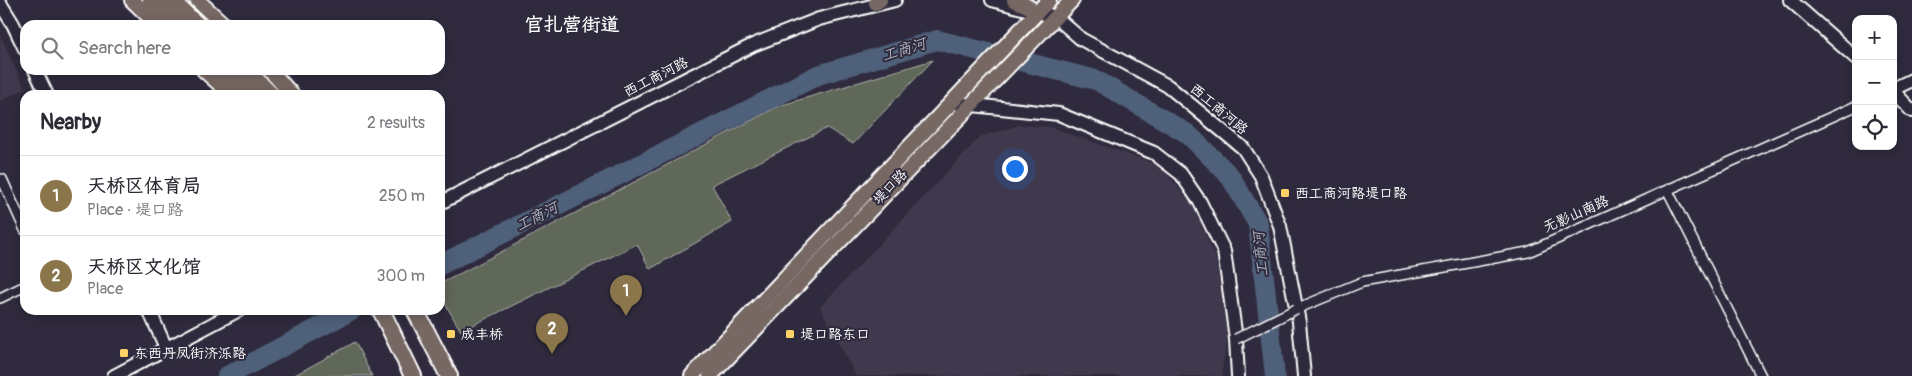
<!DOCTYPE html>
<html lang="en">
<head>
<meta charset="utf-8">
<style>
  body { margin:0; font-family:Pangolin,"LXGW WenKai TC",sans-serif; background:#f2f2f3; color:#2b2b33 }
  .controls { position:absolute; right:15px; top:15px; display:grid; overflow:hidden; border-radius:10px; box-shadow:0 2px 12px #0003 }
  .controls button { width:45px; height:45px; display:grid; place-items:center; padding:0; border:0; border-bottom:1px solid #e1e1e2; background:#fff; color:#2b2b33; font:25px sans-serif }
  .you { position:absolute; left:1014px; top:168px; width:18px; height:18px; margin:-12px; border:4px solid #fff; border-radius:50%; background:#1a73e8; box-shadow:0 0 0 8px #1a73e833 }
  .badge { display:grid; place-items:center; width:32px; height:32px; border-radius:50%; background:#8a764a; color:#fff; font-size:16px; font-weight:700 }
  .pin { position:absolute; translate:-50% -41px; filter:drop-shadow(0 1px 2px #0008) }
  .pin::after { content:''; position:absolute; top:26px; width:18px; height:15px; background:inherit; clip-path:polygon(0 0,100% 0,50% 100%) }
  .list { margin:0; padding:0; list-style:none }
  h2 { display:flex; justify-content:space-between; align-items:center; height:65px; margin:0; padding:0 20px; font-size:21px }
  h2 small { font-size:16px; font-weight:400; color:#7c7c81 }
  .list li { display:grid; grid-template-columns:32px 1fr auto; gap:15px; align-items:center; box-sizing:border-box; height:80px; padding:0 20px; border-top:1px solid #e1e1e2 }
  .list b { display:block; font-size:19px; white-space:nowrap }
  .list p { margin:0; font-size:16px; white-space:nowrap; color:#7c7c81 }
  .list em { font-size:16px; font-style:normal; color:#7c7c81 }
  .icon { flex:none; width:28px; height:28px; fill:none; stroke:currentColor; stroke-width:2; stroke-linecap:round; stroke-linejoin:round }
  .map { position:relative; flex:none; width:1912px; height:376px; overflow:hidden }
  .search { position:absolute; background:#fff; box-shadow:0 2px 12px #0003; left:20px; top:20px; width:425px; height:55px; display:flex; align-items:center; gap:12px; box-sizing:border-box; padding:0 18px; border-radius:15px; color:#7c7c81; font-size:19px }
  .panel { position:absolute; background:#fff; box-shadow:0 2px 12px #0003; left:20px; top:90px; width:425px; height:225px; border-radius:15px }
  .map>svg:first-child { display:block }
  .built { fill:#41394e }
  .green { fill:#61675a; stroke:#b0b3ac }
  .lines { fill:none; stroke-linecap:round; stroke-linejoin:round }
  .river { stroke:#4f607a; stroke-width:20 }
  .street-casing { stroke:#fff; stroke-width:12 }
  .secondary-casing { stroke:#fff; stroke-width:16 }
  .primary-casing { stroke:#fff; stroke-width:18 }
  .highway-casing { stroke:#fff; stroke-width:20 }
  .street { stroke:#2f2a3d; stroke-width:9 }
  .secondary { stroke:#2f2a3d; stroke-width:12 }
  .primary { stroke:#776864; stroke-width:14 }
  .highway { stroke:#776864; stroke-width:16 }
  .street-bridge-casing { stroke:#fff; stroke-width:12; stroke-linecap:butt }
  .street-bridge { stroke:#2f2a3d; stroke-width:9 }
  .poi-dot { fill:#ffd166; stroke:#2f2a3d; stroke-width:2 }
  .labels { text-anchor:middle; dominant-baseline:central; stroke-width:4; stroke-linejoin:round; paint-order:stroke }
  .street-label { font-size:14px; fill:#fff; stroke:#2f2a3d }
  .poi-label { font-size:14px; fill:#fff; stroke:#2f2a3d; text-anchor:start }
  .water-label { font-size:15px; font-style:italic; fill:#b0b7c3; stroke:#2f2a3d }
  .district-label { font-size:19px; font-weight:bold; fill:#fff; stroke:#2f2a3d }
</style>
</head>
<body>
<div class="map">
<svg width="1912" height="376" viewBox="0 0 1912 376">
  <rect width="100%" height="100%" fill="#2f2a3d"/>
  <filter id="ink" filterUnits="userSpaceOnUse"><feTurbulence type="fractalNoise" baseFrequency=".02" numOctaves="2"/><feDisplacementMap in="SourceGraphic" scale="10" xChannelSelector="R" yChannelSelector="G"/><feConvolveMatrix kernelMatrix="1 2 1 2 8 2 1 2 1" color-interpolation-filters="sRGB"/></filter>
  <g filter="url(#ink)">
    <!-- built -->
    <g class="built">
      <path d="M0 35 25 89 0 101Z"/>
      <path d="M1019 125 1050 127 1161 166 1193 206 1215 256 1228 335 1222 369 1223 376H856L820 307 980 137Z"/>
    </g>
    <!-- green -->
    <g class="green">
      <path d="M933 60 853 144 827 128 712 185 732 222 650 269 637 244 461 331 440 295V284L779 106Z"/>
      <path d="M355 342 372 376H293Z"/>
    </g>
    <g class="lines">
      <!-- river -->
      <g class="river">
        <path d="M440 265 818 75 937 40 1096 80 1188 134 1230 176 1258 224 1275 376"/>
        <path d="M227 376 352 310"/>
      </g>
      <defs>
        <g id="street">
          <path d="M2 179 25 230"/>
          <path d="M1668 191 1761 376"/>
          <path d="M0 298 25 286"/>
          <path d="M1296 309 1362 282 1528 252 1856 106"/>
        </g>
        <g id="secondary">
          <path d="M992 0 1056 17 1081 39 1168 86 1243 148 1261 176 1280 226 1299 322 1304 376"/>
          <path d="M1790 0 1856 58"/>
          <path d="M0 3 13 24 25 49"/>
          <path d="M35 70 47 95"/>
          <path d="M1893 89 1912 80"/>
          <path d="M1893 91 1912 111"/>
          <path d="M953 103 1059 114 1154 153 1181 174 1200 202 1224 251 1236 339 1238 376"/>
          <path d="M440 203 753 45 819 19 895 0"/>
          <path d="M149 310 166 348"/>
          <path d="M114 376 239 310"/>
        </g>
        <g id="primary">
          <path d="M132 0 158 25"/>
          <path d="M197 0 224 25"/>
          <path d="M1014 0 1029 7"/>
          <path d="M876 3 880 0"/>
          <path d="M204 70 232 95"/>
          <path d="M270 70 292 95"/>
          <path d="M692 376 1049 0"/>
          <path d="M710 376 1072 0"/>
        </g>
        <g id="highway">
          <path d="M151 0 178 25"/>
          <path d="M171 0 197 25"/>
          <path d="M225 70 251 95"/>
          <path d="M246 70 271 95"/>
          <path d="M381 310 413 376"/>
          <path d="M415 310 449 376"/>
        </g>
      </defs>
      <!-- street casing -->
      <use href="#street" class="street-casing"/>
      <!-- secondary casing -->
      <use href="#secondary" class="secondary-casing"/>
      <!-- primary casing -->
      <use href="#primary" class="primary-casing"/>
      <!-- highway casing -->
      <use href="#highway" class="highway-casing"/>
      <!-- street -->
      <use href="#street" class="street"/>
      <!-- secondary -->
      <use href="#secondary" class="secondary"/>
      <!-- primary -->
      <use href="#primary" class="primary"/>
      <!-- highway -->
      <use href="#highway" class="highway"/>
      <defs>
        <path id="street-bridge" d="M1236 339 1296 309"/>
      </defs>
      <!-- street-bridge casing -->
      <use href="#street-bridge" class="street-bridge-casing"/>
      <!-- street-bridge -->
      <use href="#street-bridge" class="street-bridge"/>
    </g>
  </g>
  <!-- markers -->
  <g class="poi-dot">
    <rect x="1280" y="188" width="10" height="10" rx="2.5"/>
    <rect x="446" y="329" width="10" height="10" rx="2.5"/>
    <rect x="785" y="329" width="10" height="10" rx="2.5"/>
    <rect x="119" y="348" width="10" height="10" rx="2.5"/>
  </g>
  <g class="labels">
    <!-- street labels -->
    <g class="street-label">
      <text transform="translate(656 77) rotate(-27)">西工商河路</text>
      <text transform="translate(1219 109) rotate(40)">西工商河路</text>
      <text transform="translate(890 187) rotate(-46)">堤口路</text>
      <text transform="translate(1576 214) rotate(-24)">无影山南路</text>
    </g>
    <!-- poi labels -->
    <g class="poi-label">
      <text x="1295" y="193">西工商河路堤口路</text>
      <text x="461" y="334">成丰桥</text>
      <text x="800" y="334">堤口路东口</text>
      <text x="134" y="353">东西丹凤街济泺路</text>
    </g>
    <!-- water labels -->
    <g class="water-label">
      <text transform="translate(904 50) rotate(-17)">工商河</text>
      <text transform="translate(537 217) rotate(-27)">工商河</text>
      <text transform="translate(1261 254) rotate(-96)">工商河</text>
    </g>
    <!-- district labels -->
    <g class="district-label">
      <text x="572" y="25">官扎营街道</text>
    </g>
  </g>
</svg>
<div class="controls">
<button>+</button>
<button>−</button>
<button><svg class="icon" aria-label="locate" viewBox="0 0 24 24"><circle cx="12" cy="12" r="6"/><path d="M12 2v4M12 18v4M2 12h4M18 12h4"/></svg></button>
</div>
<div class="you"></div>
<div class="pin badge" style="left:626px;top:316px">1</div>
<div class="pin badge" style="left:552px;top:354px">2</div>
<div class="search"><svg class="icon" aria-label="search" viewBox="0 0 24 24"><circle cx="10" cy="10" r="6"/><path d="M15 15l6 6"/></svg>Search here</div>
<section class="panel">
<h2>Nearby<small>2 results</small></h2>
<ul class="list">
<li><span class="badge">1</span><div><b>天桥区体育局</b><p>Place · 堤口路</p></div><em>250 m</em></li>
<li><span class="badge">2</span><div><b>天桥区文化馆</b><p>Place</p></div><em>300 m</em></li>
</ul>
</section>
</div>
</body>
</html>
